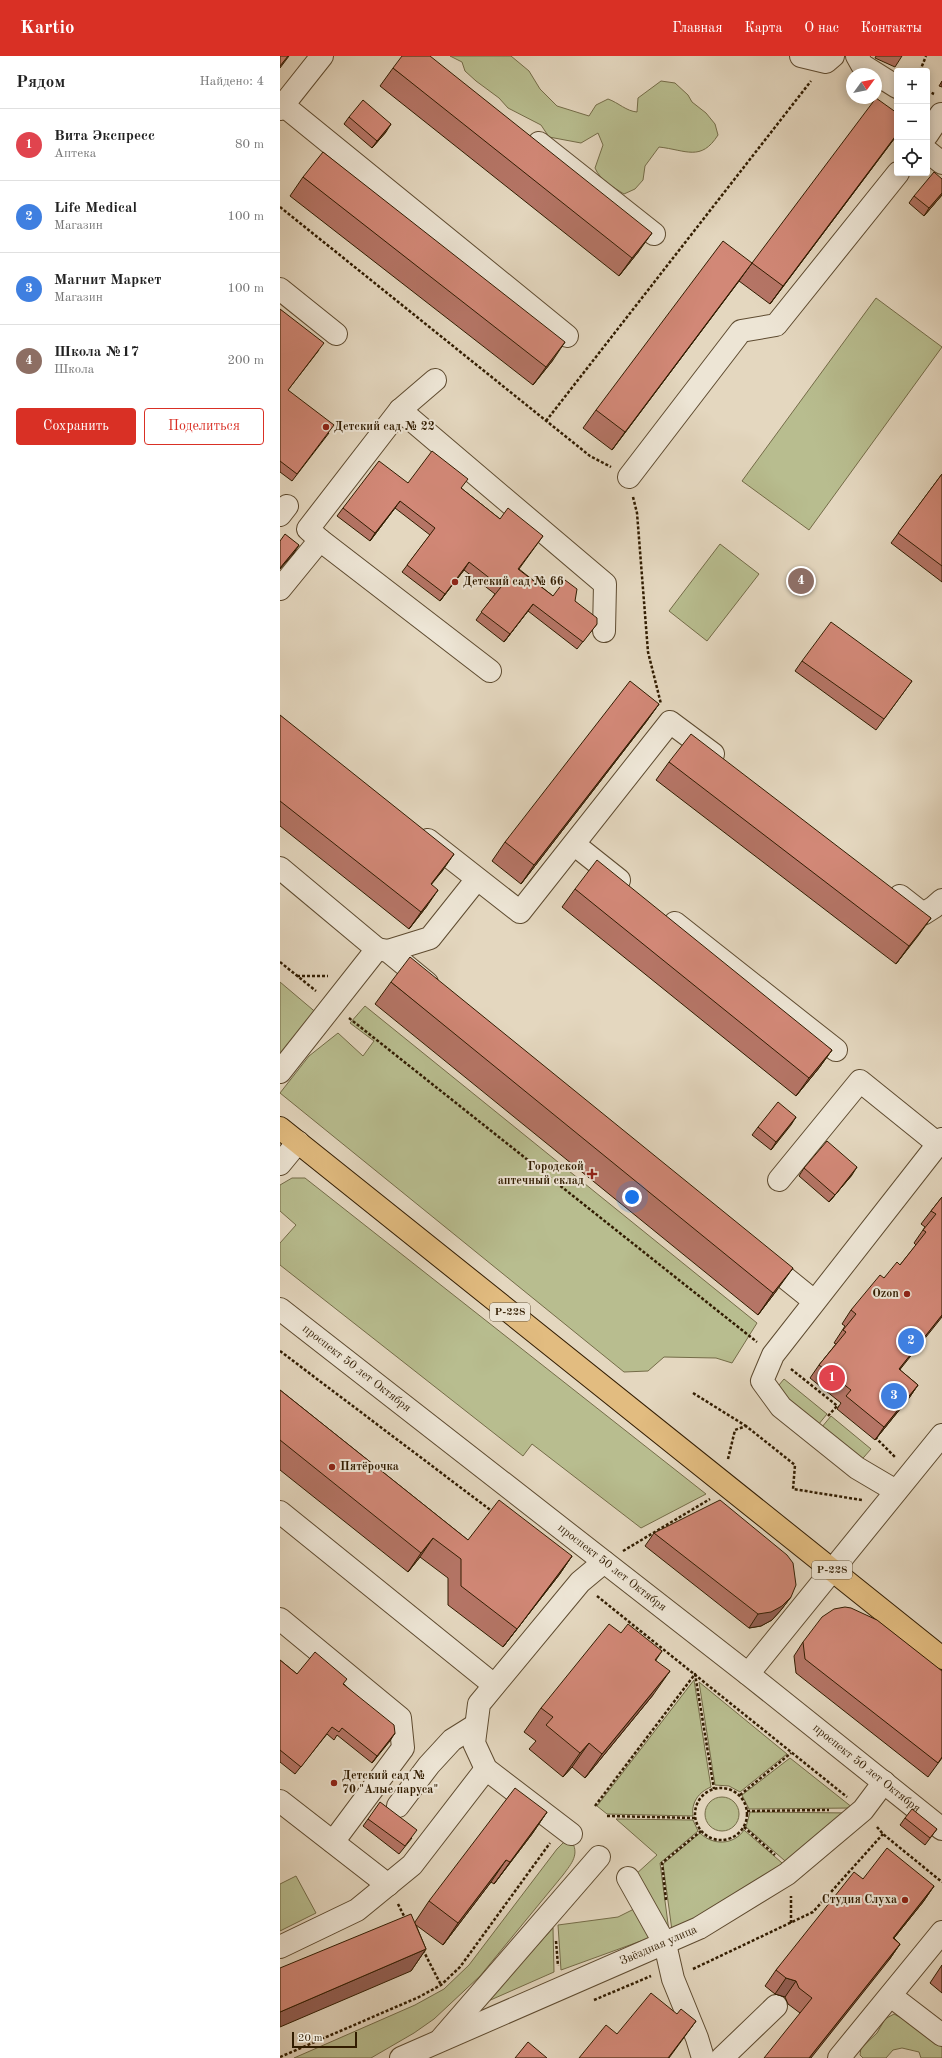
<!DOCTYPE html>
<html lang="ru">
<head>
<meta charset="utf-8">
<style>
  body { margin:0; font-family:"Old Standard TT",serif; background:#f2f2f2; color:#222 }
  .controls { position:absolute; right:12px; top:12px; display:grid; overflow:hidden; border-radius:4px; box-shadow:0 2px 10px #0003 }
  .controls button { width:36px; height:36px; display:grid; place-items:center; padding:0; border:0; border-bottom:1px solid #e0e0e0; background:#fff; color:#222; font:20px sans-serif }
  .compass { position:absolute; left:566px; top:12px; width:36px; height:36px; border-radius:50%; background:#fff; box-shadow:0 2px 10px #0003; rotate:57deg }
  .scale { position:absolute; left:12px; bottom:10px; width:65px; box-sizing:border-box; padding-left:4px; border:2px solid #311c00; border-top:0; font-size:11px; line-height:14px; white-space:nowrap; color:#311c00; -webkit-text-stroke:3px #ede5d5; paint-order:stroke }
  .you { position:absolute; left:352px; top:1141px; width:14px; height:14px; margin:-10px; border:3px solid #fff; border-radius:50%; background:#1a73e8; box-shadow:0 0 0 6px #1a73e833 }
  .badge { display:grid; place-items:center; width:26px; height:26px; border-radius:50%; background:#d93025; color:#fff; font-size:13px; font-weight:700 }
  .pin { position:absolute; translate:-50% -50%; border:2px solid #fff; box-shadow:0 1px 4px #0006 }
  .list { margin:0; padding:0; list-style:none }
  h2 { display:flex; justify-content:space-between; align-items:center; height:52px; margin:0; padding:0 16px; font-size:17px }
  h2 small { font-size:13px; font-weight:400; color:#767676 }
  .list li { display:grid; grid-template-columns:26px 1fr auto; gap:12px; align-items:center; box-sizing:border-box; height:72px; padding:0 16px; border-top:1px solid #e0e0e0 }
  .list b { display:block; font-size:15px; white-space:nowrap }
  .list p { margin:0; font-size:13px; white-space:nowrap; color:#767676 }
  .list em { font-size:13px; font-style:normal; color:#767676 }
  .actions { display:flex; gap:8px; padding:12px 16px }
  .actions a { flex:1; padding:9px 0; border:1px solid #d93025; border-radius:4px; text-align:center; font-size:14px; color:#d93025 }
  .actions .main { background:#d93025; color:#fff }
  .icon { flex:none; width:22px; height:22px; fill:none; stroke:currentColor; stroke-width:2; stroke-linecap:round; stroke-linejoin:round }
  .map { position:relative; flex:none; width:662px; height:2002px; overflow:hidden }
  header { display:flex; align-items:center; gap:24px; box-sizing:border-box; height:56px; padding:0 20px; background:#d93025; color:#fff }
  header strong { font-size:19px }
  nav { display:flex; gap:22px; margin-inline-start:auto; font-size:14px }
  main { display:flex }
  aside { flex:1; background:#fff }
  .map>svg:first-child { display:block }
  .green { fill:#b8bd8f; stroke:#746c48 }
  .lines { fill:none; stroke-linecap:round; stroke-linejoin:round }
  .minor-casing { stroke:#5e4b30; stroke-width:24 }
  .major-casing { stroke:#311c00; stroke-width:24 }
  .path { stroke:#311c00; stroke-width:2.5; stroke-dasharray:3 2; stroke-linecap:butt }
  .minor { stroke:#ede5d5; stroke-width:22 }
  .major { stroke:#e2bc80; stroke-width:22 }
  .wall { fill:#b57566; stroke:#311c00 }
  .shaded-wall { fill:#935f53; stroke:#311c00 }
  .building { fill:#d28877; stroke:#311c00 }
  .poi-dot { fill:#8f2418; stroke:#ede5d5; stroke-width:1.5 }
  .labels { text-anchor:middle; dominant-baseline:central; stroke-width:4; stroke-linejoin:round; paint-order:stroke }
  .shield { fill:#ede5d5; stroke:#695840; stroke-width:1 }
  .shield-label { font-size:11px; font-weight:bold; fill:#311c00 }
  .poi-label { font-size:12px; font-weight:bold; fill:#311c00; stroke:#ede5d5; text-anchor:start }
  .street-label { font-size:12px; fill:#311c00; stroke:#ede5d5 }
</style>
</head>
<body>
<header>
<strong>Kartio</strong>
<nav><a>Главная</a><a>Карта</a><a>О нас</a><a>Контакты</a></nav>
</header>
<main>
<aside>
<h2>Рядом<small>Найдено: 4</small></h2>
<ul class="list">
<li><span class="badge" style="background:#e0444e">1</span><div><b>Вита Экспресс</b><p>Аптека</p></div><em>80 m</em></li>
<li><span class="badge" style="background:#3f7fe0">2</span><div><b>Life Medical</b><p>Магазин</p></div><em>100 m</em></li>
<li><span class="badge" style="background:#3f7fe0">3</span><div><b>Магнит Маркет</b><p>Магазин</p></div><em>100 m</em></li>
<li><span class="badge" style="background:#8d6e63">4</span><div><b>Школа №17</b><p>Школа</p></div><em>200 m</em></li>
</ul>
<div class="actions"><a class="main">Сохранить</a><a>Поделиться</a></div>
</aside>
<div class="map">
<svg width="662" height="2002" viewBox="0 0 662 2002">
  <rect width="100%" height="100%" fill="#e4d7bf"/>
  <filter id="stains"><feTurbulence type="fractalNoise" baseFrequency=".005" numOctaves="4"/><feColorMatrix values="0 0 0 0 .2 0 0 0 0 .09 0 0 0 0 .02 0 0 0 .5 -.17"/></filter>
  <radialGradient id="worn" r=".72"><stop offset=".6" stop-color="#630" stop-opacity="0"/><stop offset="1" stop-color="#630" stop-opacity=".3"/></radialGradient>
  <!-- green -->
  <g class="green">
    <path d="M170 0H231L249 15 260 33 277 50 309 60 316 49 328 43C339 47 346 55 357 56L358 42 381 25 395 27 408 39 412 46 426 57 435 68 438 79C421 106 406 94 379 91L365 110 363 124 355 133 344 138C333 131 320 124 315 112L323 89 318 77 301 87 269 81 261 69 228 52 219 42 196 25 185 15 182 6Z"/>
    <path d="M596 242 662 291 529 474 462 425Z"/>
    <path d="M440 488 479 518 427 585 389 555Z"/>
    <path d="M0 926 39 959 0 1002Z"/>
    <path d="M85 950 477 1267 452 1307 436 1302 384 1301 368 1315 344 1316 0 1037 29 1000 58 977 83 1000 94 985 70 967Z"/>
    <path d="M12 1122H25L426 1438 361 1472 252 1388 243 1400 0 1209V1187L16 1169 0 1155V1129Z"/>
    <path d="M504 1323 547 1358 534 1374 499 1338V1329Z"/>
    <path d="M551 1360 591 1393 577 1409 537 1377Z"/>
    <path d="M414 1624 431 1731C419 1736 411 1746 413 1760L327 1758 317 1750Z"/>
    <path d="M419 1626 507 1698 460 1736 449 1730 435 1729Z"/>
    <path d="M510 1702 573 1752 469 1753 462 1739Z"/>
    <circle cx="442" cy="1758" r="17"/>
    <path d="M470 1756 571 1757 512 1811 466 1771Z"/>
    <path d="M336 1763 413 1764 418 1775 380 1807 390 1883 355 1819 377 1799Z"/>
    <path d="M464 1774 509 1813 393 1882 383 1808 420 1777C433 1790 454 1789 464 1774Z"/>
    <path d="M291 1784C300 1798 292 1807 283 1819L200 1920 154 1963 134 1977 91 2002H14L135 1949 164 1933 189 1909 277 1793 284 1786Z"/>
    <path d="M16 1820 36 1857 0 1875V1828Z"/>
    <path d="M354 1853 372 1881 281 1914 278 1869 338 1861Z"/>
    <path d="M273 1872 274 1916 206 1946Z"/>
    <path d="M614 1958 662 1984V2002H641L639 1996 622 1992 613 1994 606 2002H583L580 1999 581 1992 597 1977 605 1963Z"/>
  </g>
  <g class="lines">
    <defs>
      <g id="minor">
        <path d="M521 0 546 6 553 0"/>
        <path d="M577 0 582 9 617 31"/>
        <path d="M3 49 287 280"/>
        <path d="M0 53 42 0"/>
        <path d="M647 79 661 58"/>
        <path d="M259 87 374 178"/>
        <path d="M647 95 662 107"/>
        <path d="M0 233 56 278"/>
        <path d="M120 354 325 528 324 575"/>
        <path d="M349 421 461 275 496 269 618 117"/>
        <path d="M0 459 7 450"/>
        <path d="M40 484 210 615"/>
        <path d="M0 533 40 484 28 473 120 354 155 324"/>
        <path d="M148 784 240 856 390 666 433 698"/>
        <path d="M295 789 339 824"/>
        <path d="M0 812 97 893"/>
        <path d="M620 840 643 858 654 851 662 844"/>
        <path d="M395 867 556 994"/>
        <path d="M108 895 150 882 197 823"/>
        <path d="M0 1016 97 893 108 895 147 927"/>
        <path d="M0 1108 18 1086"/>
        <path d="M499 1124 580 1025 658 1088"/>
        <path d="M482 1203 534 1245"/>
        <path id="s1" d="M0 1253 468 1618 662 1773"/>
        <path d="M616 1435 577 1412 501 1351 482 1325 493 1299 662 1083"/>
        <path d="M0 1456 214 1629"/>
        <path d="M0 1563 120 1662 123 1692 53 1786"/>
        <path d="M468 1618 662 1379"/>
        <path d="M0 1745 108 1829"/>
        <path d="M118 1750 149 1709 172 1684 196 1669"/>
        <path d="M291 1778 206 1713 194 1687 199 1648 300 1526 324 1506"/>
        <path d="M348 1822 385 1888 393 1923 417 1982 423 2002"/>
        <path d="M0 1891 77 1854 132 1809 206 1713"/>
        <path d="M611 1940 662 1979"/>
        <path d="M162 1982 319 1801"/>
        <path id="s2" d="M121 2002 419 1872 507 1818 583 1754 604 1726"/>
        <path d="M442 2002 496 1950"/>
        <path d="M559 2002 662 1876"/>
      </g>
      <path id="major" d="M0 1072 662 1602"/>
    </defs>
    <!-- minor casing -->
    <use href="#minor" class="minor-casing"/>
    <!-- major casing -->
    <use href="#major" class="major-casing"/>
    <!-- path -->
    <g class="path">
      <path d="M640 15 646 0"/>
      <path d="M647 35 654 38"/>
      <path d="M0 151 310 400 331 411"/>
      <path d="M266 365 531 25"/>
      <path d="M353 441 357 457 368 596 381 648"/>
      <path d="M0 906 36 935"/>
      <path d="M17 920H48"/>
      <path d="M69 962 477 1286"/>
      <path d="M0 1295 213 1456"/>
      <path d="M511 1313 560 1352"/>
      <path d="M413 1337 466 1370"/>
      <path d="M548 1360 557 1350"/>
      <path d="M595 1381 615 1401"/>
      <path d="M448 1403 455 1374 466 1370 515 1409 513 1433 582 1444"/>
      <path d="M343 1495 430 1443"/>
      <path d="M317 1540 567 1741"/>
      <circle cx="441" cy="1758" r="26"/>
      <path d="M460 1739 511 1697"/>
      <path d="M315 1750 415 1618 434 1733"/>
      <path d="M467 1755 549 1754"/>
      <path d="M327 1760 415 1762"/>
      <path d="M464 1771 495 1799"/>
      <path d="M597 1771 603 1778 662 1826"/>
      <path d="M386 1844 382 1807 421 1775"/>
      <path d="M118 1848 125 1862"/>
      <path d="M511 1867V1840"/>
      <path d="M276 1885 278 1910"/>
      <path d="M143 1894 161 1929"/>
      <path d="M413 1913 533 1856 603 1778"/>
      <path d="M314 1944 371 1920"/>
      <path d="M0 2001 139 1941 161 1929 180 1911 270 1787"/>
    </g>
    <!-- minor -->
    <use href="#minor" class="minor"/>
    <!-- major -->
    <use href="#major" class="major"/>
  </g>
  <!-- wall -->
  <g class="wall">
    <path d="M596 0H622L615 11 595 2Z"/>
    <path d="M113 12 359 195 339 220 100 30Z"/>
    <path d="M69 61 106 76 92 92 64 68Z"/>
    <path d="M617 79 490 248 459 225 332 394 303 372 316 354 472 207Z"/>
    <path d="M23 121 273 304 253 329 10 140Z"/>
    <path d="M662 123V139L644 160 629 147 634 140Z"/>
    <path d="M0 253 39 294 8 334 49 377 12 425 0 416Z"/>
    <path d="M662 418V526L611 487Z"/>
    <path d="M128 427 181 432 220 463 263 480 239 513 273 540 295 545 317 568 297 593 248 555 224 586 196 564 215 538 184 514 160 545 122 516 150 479 115 452 90 485 57 460 63 452Z"/>
    <path d="M522 605 632 625 596 674 515 615Z"/>
    <path d="M379 648 366 666 241 828 212 805 225 786Z"/>
    <path d="M0 659 163 814 151 828 147 850 129 873 0 770Z"/>
    <path d="M389 706 651 862 616 908 376 724Z"/>
    <path d="M295 833 552 994 539 1012 516 1040 282 851Z"/>
    <path d="M111 926 497 1234 478 1259 95 948Z"/>
    <path d="M516 1061 491 1094 472 1079 478 1071Z"/>
    <path d="M524 1112 572 1119 549 1146 519 1120Z"/>
    <path d="M662 1141 620 1314 638 1329 629 1342 595 1384 557 1353 561 1347 530 1322 539 1309 556 1288 554 1287 565 1270 562 1268 571 1254 604 1222 620 1209 636 1189 634 1187 645 1171 641 1168 651 1155Z"/>
    <path d="M0 1334 188 1484 292 1500 279 1519 223 1591 168 1549V1522L140 1501 128 1516 0 1414Z"/>
    <path d="M374 1477 511 1541 501 1554 492 1564 481 1570 469 1572 365 1490Z"/>
    <path d="M341 1577 382 1595 376 1604 373 1639 305 1722 292 1711 283 1721 249 1693 256 1685 244 1676 261 1652Z"/>
    <path d="M523 1586 662 1702 648 1721 516 1617 514 1600Z"/>
    <path d="M0 1604 17 1618 64 1628 115 1677 92 1707 57 1679 54 1684 47 1678 15 1718 0 1706Z"/>
    <path d="M267 1756 252 1778 214 1828 211 1826 163 1889 136 1869 146 1893 131 1915 135 1866 149 1845Z"/>
    <path d="M625 1762 657 1773 645 1789 620 1769Z"/>
    <path d="M88 1763 132 1782 119 1798 83 1770Z"/>
    <path d="M583 1823 654 1830 643 1846 614 1882 620 1888 609 1904 520 1957 508 1948 505 1941 495 1938 485 1930 496 1914Z"/>
    <path d="M662 1909V1937L650 1927Z"/>
  </g>
  <!-- shaded-wall -->
  <g class="shaded-wall">
    <path d="M8 0H9L0 12V10Z"/>
    <path d="M662 25V31L659 30Z"/>
    <path d="M111 68 106 76 92 92 97 85Z"/>
    <path d="M617 78V79L490 248 503 230Z"/>
    <path d="M662 137V139L644 160 649 152Z"/>
    <path d="M372 177 359 195 339 220 352 202Z"/>
    <path d="M472 207 459 225 332 394 345 376Z"/>
    <path d="M285 286 273 304 253 329 266 311Z"/>
    <path d="M120 445 115 452 90 485 95 477Z"/>
    <path d="M19 489 14 497 0 513V512Z"/>
    <path d="M189 506 184 514 160 545 165 538Z"/>
    <path d="M253 548 248 555 224 586 230 578Z"/>
    <path d="M379 648 366 666 241 828 254 809Z"/>
    <path d="M174 798 163 814 139 844 151 828Z"/>
    <path d="M158 834 147 850 129 873 141 856Z"/>
    <path d="M651 862 638 880 616 908 629 890Z"/>
    <path d="M552 994 539 1012 516 1040 529 1022Z"/>
    <path d="M516 1061 511 1069 491 1094 496 1086Z"/>
    <path d="M577 1111 572 1119 549 1146 555 1139Z"/>
    <path d="M513 1212 497 1234 478 1259 493 1237Z"/>
    <path d="M662 1259V1261L610 1326 619 1313Z"/>
    <path d="M638 1329 629 1342 595 1384 604 1371Z"/>
    <path d="M153 1482 140 1501 128 1516 141 1497Z"/>
    <path d="M292 1500 279 1519 223 1591 237 1573Z"/>
    <path d="M511 1541 501 1554 492 1564 481 1570 469 1572 478 1558Z"/>
    <path d="M390 1615 373 1639 305 1722 322 1698Z"/>
    <path d="M115 1677 110 1685 92 1707 97 1700Z"/>
    <path d="M309 1687 292 1711 283 1721 300 1697Z"/>
    <path d="M267 1756 252 1778 214 1828 230 1806Z"/>
    <path d="M226 1804 211 1826 163 1889 178 1867Z"/>
    <path d="M654 1830 643 1846 602 1897 613 1882Z"/>
    <path d="M620 1888 609 1904 531 2002H529Z"/>
    <path d="M146 1893 131 1915 0 1971V1956Z"/>
    <path d="M506 1922 516 1925 505 1941 495 1938Z"/>
    <path d="M416 1965 400 1987 389 2002H388Z"/>
  </g>
  <!-- building -->
  <g class="building">
    <path d="M0 0H8L0 10Z"/>
    <path d="M122 0H150L372 177 352 202 113 12Z"/>
    <path d="M596 42 617 57V78L503 230 472 207Z"/>
    <path d="M83 44 111 68 97 85 69 61Z"/>
    <path d="M43 96 285 286 266 311 23 121Z"/>
    <path d="M654 116 662 123V137L649 152 634 140Z"/>
    <path d="M443 185 472 207 345 376 316 354Z"/>
    <path d="M0 253 44 287 8 334 54 369 17 418 0 405Z"/>
    <path d="M152 395 188 423 181 432 220 463 228 452 263 480 238 513 273 540 285 524 297 533 295 545 317 562V568L303 586 253 548 230 578 201 556 221 531 189 506 165 538 127 509 155 472 120 445 95 477 63 452 99 405 128 427Z"/>
    <path d="M662 418V510L618 477Z"/>
    <path d="M5 478 19 489 0 512V485Z"/>
    <path d="M551 566 632 625 604 663 522 605Z"/>
    <path d="M350 625 379 648 254 809 225 786Z"/>
    <path d="M0 659 174 798 151 828 158 834 141 856 0 745Z"/>
    <path d="M411 678 651 862 629 890 389 706Z"/>
    <path d="M317 804 552 994 529 1022 295 833Z"/>
    <path d="M130 901 513 1212 493 1237 111 926Z"/>
    <path d="M498 1046 516 1061 496 1086 478 1071Z"/>
    <path d="M547 1085 577 1111 555 1139 524 1112Z"/>
    <path d="M662 1141V1259L619 1313 638 1329 604 1371 566 1340 571 1334 539 1309 566 1276 563 1274 576 1258 571 1254 600 1219 604 1222 617 1206 620 1209 646 1176 643 1174 656 1158 651 1155Z"/>
    <path d="M0 1334 188 1484 219 1444 292 1500 237 1573 181 1530V1503L153 1482 141 1497 0 1384Z"/>
    <path d="M440 1444 507 1499 513 1507 516 1529 511 1541 502 1550 491 1556 478 1558 374 1477Z"/>
    <path d="M565 1551 571 1552 597 1564 662 1615V1701L658 1707 525 1603 523 1586 542 1561 554 1553Z"/>
    <path d="M329 1568 341 1577 348 1568 382 1595 375 1604 390 1615 322 1698 309 1687 300 1697 266 1669 273 1661 261 1652Z"/>
    <path d="M35 1596 67 1623 63 1628 114 1669 115 1677 97 1700 62 1672 59 1676 52 1671 21 1711 0 1694V1604L17 1618Z"/>
    <path d="M235 1732 267 1756 230 1806 226 1804 178 1867 149 1845Z"/>
    <path d="M100 1746 137 1774 125 1790 88 1763Z"/>
    <path d="M632 1753 657 1773 650 1782 625 1762Z"/>
    <path d="M607 1792 654 1830 613 1882 620 1888 529 2002H484L532 1942 519 1932 516 1925 506 1922 496 1914 574 1816 583 1823Z"/>
    <path d="M131 1858 146 1893 0 1956V1912Z"/>
    <path d="M371 1937 397 1958 401 1953 416 1965 388 2002H299L326 1969 337 1978Z"/>
    <path d="M248 1986 267 2002H235Z"/>
  </g>
  <!-- markers -->
  <g class="poi-dot">
    <circle cx="46" cy="371" r="4"/>
    <circle cx="175" cy="526" r="4"/>
    <path d="M310 1112h4v4h4v4h-4v4h-4v-4h-4v-4h4z"/>
    <circle cx="627" cy="1238" r="4"/>
    <circle cx="52" cy="1411" r="4"/>
    <circle cx="54" cy="1727" r="4"/>
    <circle cx="625" cy="1844" r="4"/>
  </g>
  <g class="labels">
    <!-- shield labels -->
    <g class="shield">
      <rect x="210" y="1247" width="40" height="18" rx="3"/>
      <rect x="532" y="1505" width="40" height="18" rx="3"/>
    </g>
    <g class="shield-label">
      <text x="230" y="1256">Р-228</text>
      <text x="552" y="1514">Р-228</text>
    </g>
    <!-- poi labels -->
    <g class="poi-label">
      <text x="54" y="371">Детский сад № 22</text>
      <text x="183" y="526">Детский сад № 66</text>
      <text x="304" y="1111" text-anchor="end">Городской<tspan x="304" dy="14">аптечный склад</tspan></text>
      <text x="619" y="1238" text-anchor="end">Ozon</text>
      <text x="60" y="1411">Пятёрочка</text>
      <text x="62" y="1720">Детский сад №<tspan x="62" dy="14">70 "Алые паруса"</tspan></text>
      <text x="617" y="1844" text-anchor="end">Студия Слуха</text>
    </g>
    <!-- street labels -->
    <g class="street-label">
      <text stroke="none"><textPath href="#s1" startOffset="97">проспект 50 лет Октября</textPath></text>
      <text stroke="none"><textPath href="#s1" startOffset="421">проспект 50 лет Октября</textPath></text>
      <text stroke="none"><textPath href="#s1" startOffset="745">проспект 50 лет Октября</textPath></text>
      <text stroke="none"><textPath href="#s2" startOffset="281">Звёздная улица</textPath></text>
    </g>
  </g>
  <rect width="100%" height="100%" filter="url(#stains)"/>
  <rect width="100%" height="100%" fill="url(#worn)"/>
</svg>
<div class="controls">
<button>+</button>
<button>−</button>
<button><svg class="icon" aria-label="locate" viewBox="0 0 24 24"><circle cx="12" cy="12" r="6"/><path d="M12 2v4M12 18v4M2 12h4M18 12h4"/></svg></button>
</div>
<svg class="compass" viewBox="-18 -18 36 36"><path d="M0-13l5 13h-10z" fill="#e53935"/><path d="M0 13l5-13h-10z" fill="#767676"/></svg>
<div class="scale">20 m</div>
<div class="you"></div>
<div class="pin badge" style="left:552px;top:1322px;background:#e0444e">1</div>
<div class="pin badge" style="left:631px;top:1285px;background:#3f7fe0">2</div>
<div class="pin badge" style="left:614px;top:1340px;background:#3f7fe0">3</div>
<div class="pin badge" style="left:521px;top:525px;background:#8d6e63">4</div>
</div>
</main>
</body>
</html>
